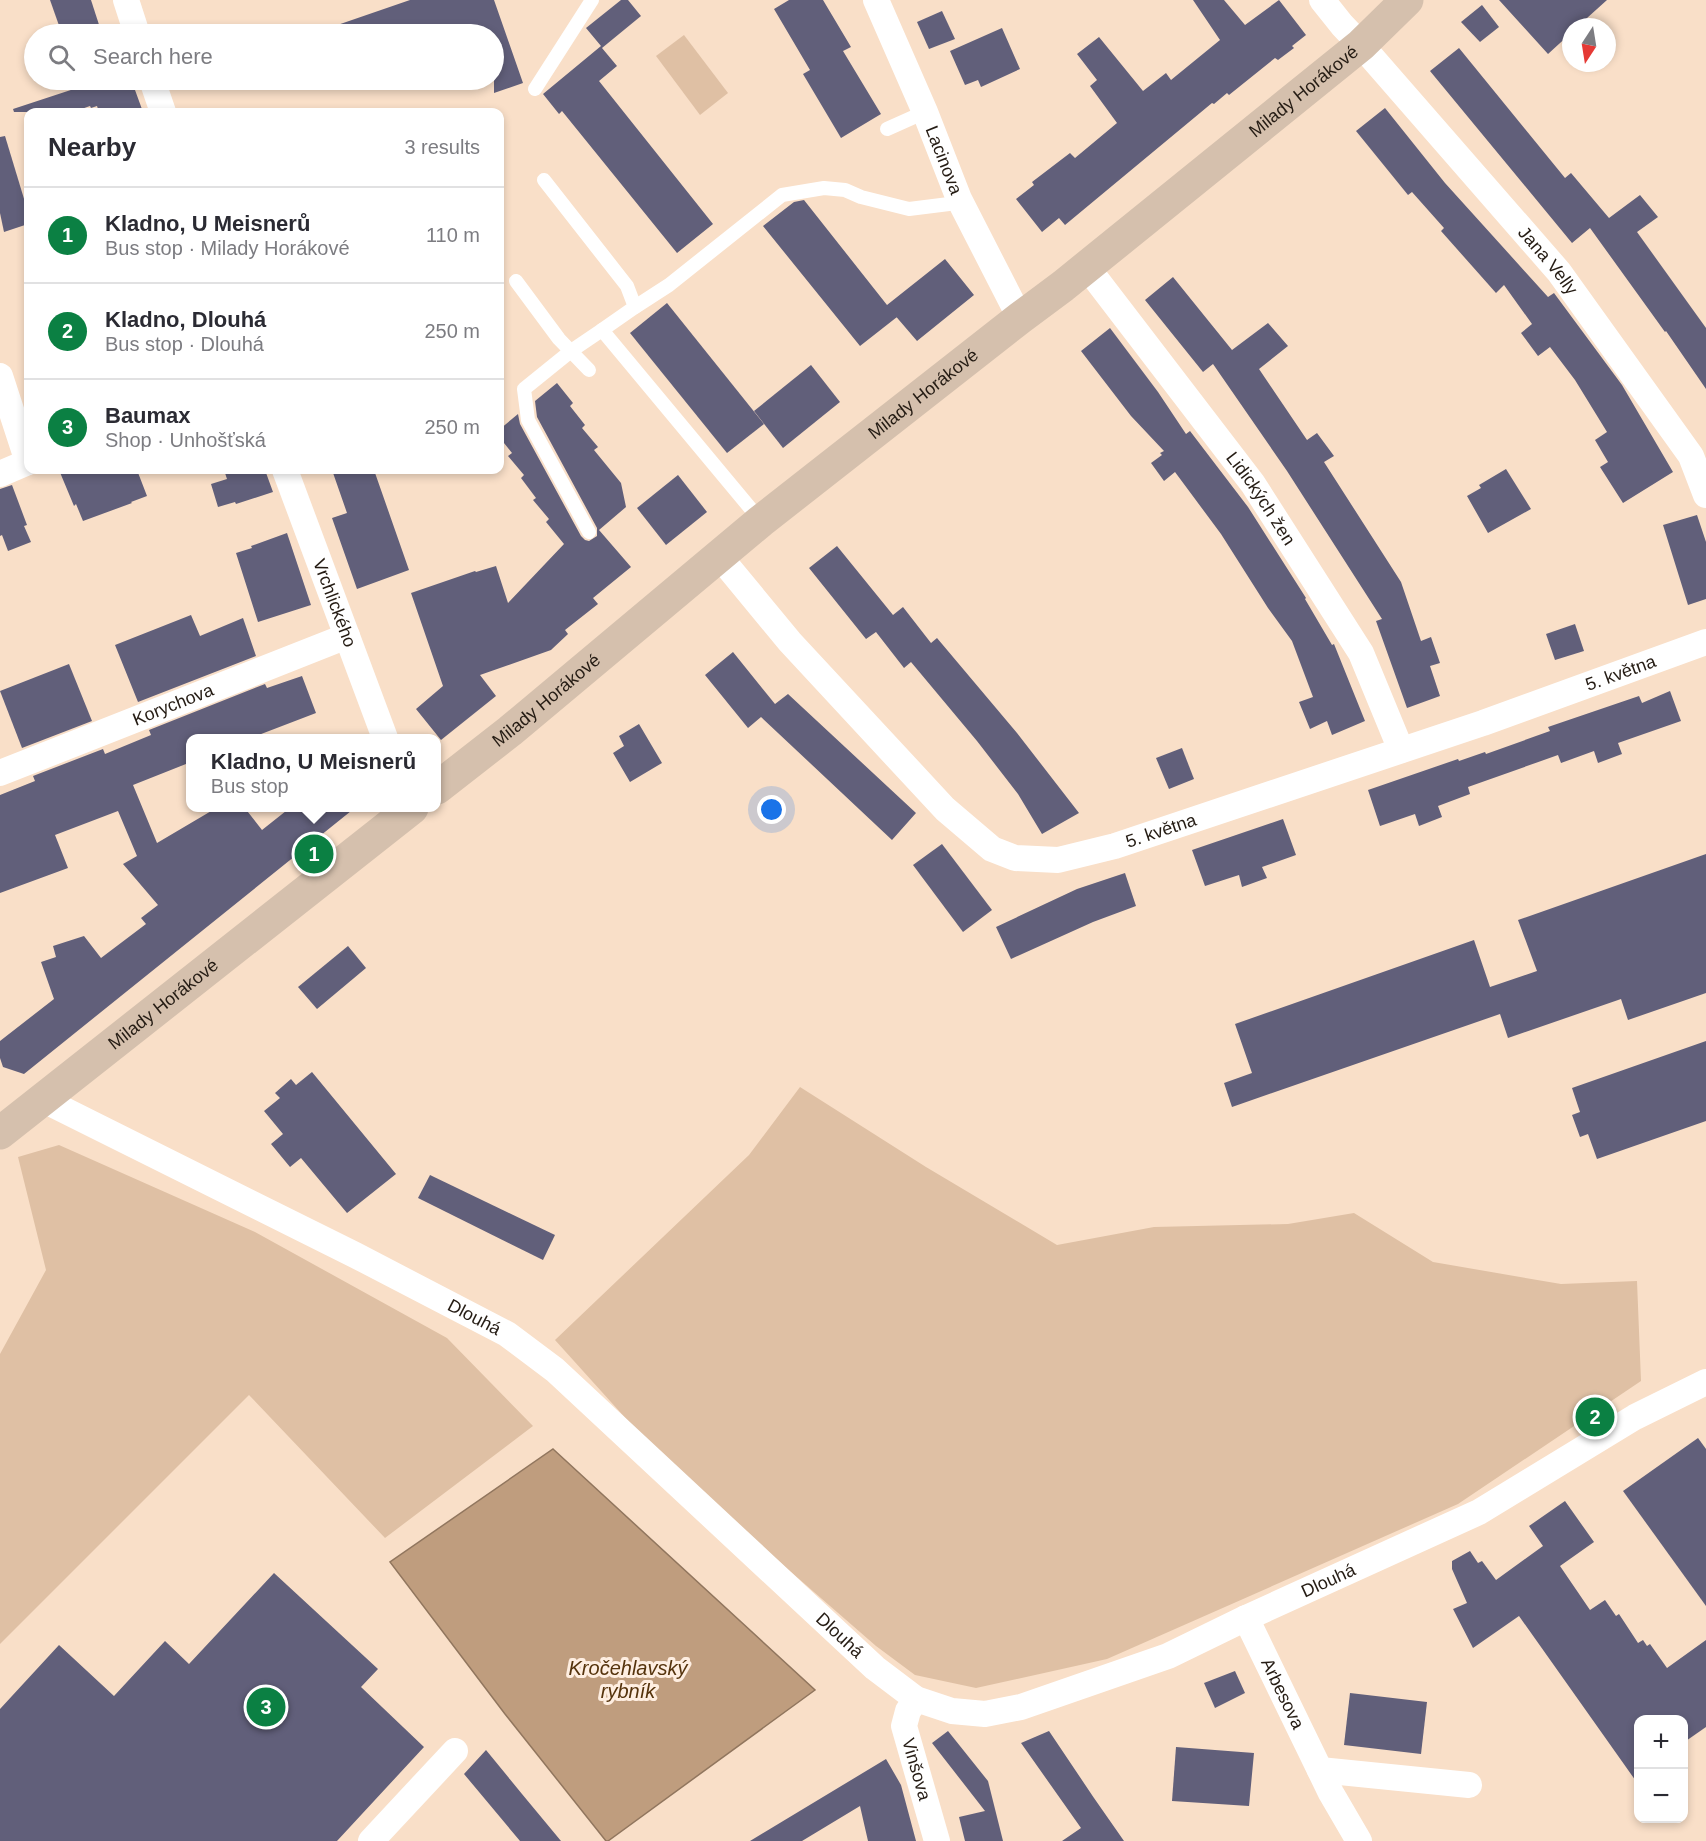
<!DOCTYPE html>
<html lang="en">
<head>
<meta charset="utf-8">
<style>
  body { margin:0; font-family:Arial,sans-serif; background:#f2f2f3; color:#2b2b33 }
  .controls { position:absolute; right:18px; bottom:18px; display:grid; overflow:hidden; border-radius:12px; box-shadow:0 3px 9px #0003 }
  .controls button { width:54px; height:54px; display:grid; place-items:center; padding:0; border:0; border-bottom:2px solid #e1e1e2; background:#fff; color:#2b2b33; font:30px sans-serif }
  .compass { position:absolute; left:1562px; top:18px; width:54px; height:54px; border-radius:50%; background:#fff; box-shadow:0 3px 9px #0003; rotate:192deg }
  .you { position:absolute; left:772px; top:810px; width:21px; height:21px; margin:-15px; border:4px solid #fff; border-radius:50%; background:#1a73e8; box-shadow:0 0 0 9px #1a73e833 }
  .badge { display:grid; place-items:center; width:39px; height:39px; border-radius:50%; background:#0b8043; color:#fff; font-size:20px; font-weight:700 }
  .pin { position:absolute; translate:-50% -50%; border:3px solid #fff; box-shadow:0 2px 6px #0006 }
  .popup { position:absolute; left:186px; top:734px; width:255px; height:78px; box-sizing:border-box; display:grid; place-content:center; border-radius:12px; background:#fff; filter:drop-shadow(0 2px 4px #0005); font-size:20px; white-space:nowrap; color:#7c7c81 }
  .popup b { font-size:22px; color:#2b2b33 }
  .popup::after { content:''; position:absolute; left:50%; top:100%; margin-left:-12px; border:12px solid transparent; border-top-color:#fff }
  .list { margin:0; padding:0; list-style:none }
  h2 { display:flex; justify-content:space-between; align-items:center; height:78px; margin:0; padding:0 24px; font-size:26px }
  h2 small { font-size:20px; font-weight:400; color:#7c7c81 }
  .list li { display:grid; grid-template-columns:39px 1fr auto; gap:18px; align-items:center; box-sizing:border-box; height:96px; padding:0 24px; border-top:2px solid #e1e1e2 }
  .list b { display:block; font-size:22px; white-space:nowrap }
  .list p { margin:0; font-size:20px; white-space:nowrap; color:#7c7c81 }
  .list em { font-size:20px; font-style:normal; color:#7c7c81 }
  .icon { flex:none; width:33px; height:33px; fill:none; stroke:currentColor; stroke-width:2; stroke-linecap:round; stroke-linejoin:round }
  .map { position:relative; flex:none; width:1706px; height:1841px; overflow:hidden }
  .search { position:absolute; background:#fff; box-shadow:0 3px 9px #0003; left:24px; top:24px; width:480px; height:66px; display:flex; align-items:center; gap:15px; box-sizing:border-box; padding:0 21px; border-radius:33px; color:#7c7c81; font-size:22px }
  .panel { position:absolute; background:#fff; box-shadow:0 3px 9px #0003; left:24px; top:108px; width:480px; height:366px; border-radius:12px }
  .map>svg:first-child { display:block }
  .green { fill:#dfc0a4 }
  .water { fill:#bf9d7e; stroke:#91765e; stroke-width:1.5 }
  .building { fill:#615f7a }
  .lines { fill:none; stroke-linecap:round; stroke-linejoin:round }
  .service { stroke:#fff; stroke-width:14 }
  .minor { stroke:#fff; stroke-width:26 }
  .secondary { stroke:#d5c0ad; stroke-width:33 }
  .labels { text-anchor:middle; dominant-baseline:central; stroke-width:6; stroke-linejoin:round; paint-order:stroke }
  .street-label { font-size:18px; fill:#251c14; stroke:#feeee1 }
  .water-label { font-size:20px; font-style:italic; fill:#55330c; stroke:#feeee1 }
</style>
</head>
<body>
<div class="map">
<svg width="1706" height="1841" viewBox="0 0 1706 1841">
  <rect width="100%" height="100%" fill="#f9dfc8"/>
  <!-- green -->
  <g class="green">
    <path d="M684 35 728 93 700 115 656 56Z"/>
    <path d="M800 1087 926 1167 1057 1245 1154 1227 1288 1224 1354 1213 1433 1262 1561 1284 1637 1281 1641 1381 1458 1504 1107 1659 976 1688 915 1675 876 1646 666 1463 555 1340 749 1155Z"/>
    <path d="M59 1145 255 1232 447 1338 533 1426 385 1538 249 1395 0 1644V1354L46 1270 18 1157Z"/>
  </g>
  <!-- water -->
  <path class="water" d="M553 1449 815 1690 608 1841H606L505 1714 390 1562Z"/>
  <!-- building -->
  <g class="building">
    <path d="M50 0H91L102 34H62Z"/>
    <path d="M410 0H494L523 83 494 93V34H320V31Z"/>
    <path d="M621 0H628L641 16 602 48 617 66 599 81 713 224 677 253 562 111 559 114 543 94 601 46 586 28Z"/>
    <path d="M789 0H823L851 47 843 51 881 114 841 138 803 74 810 70 774 9Z"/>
    <path d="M1193 0H1224L1245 25 1279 0 1306 35 1292 46 1294 48 1278 60 1275 58 1229 95 1227 93 1214 104 1212 103 1065 225 1059 218 1042 232 1016 199 1034 185 1032 182 1070 153 1075 158 1117 123 1090 86 1097 80 1077 54 1099 37 1143 91 1166 73 1171 80 1220 40Z"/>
    <path d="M1499 0H1607L1577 27H1571V33L1548 54Z"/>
    <path d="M1482 5 1499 27 1480 42 1461 22Z"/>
    <path d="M942 11 955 39 929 49 917 22Z"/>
    <path d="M1002 28 1020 69 981 87 978 80 965 85 950 51Z"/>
    <path d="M1459 48 1565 178 1571 173 1609 218 1640 195 1658 217 1637 232 1706 328V389L1666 331 1665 332 1590 228 1572 243 1430 71Z"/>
    <path d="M84 80H137L139 89 135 90 143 112H99L97 106 91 108 90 106 73 112H14L13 109 86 85Z"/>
    <path d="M1385 108 1445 183 1548 297 1554 293 1622 385 1673 472 1623 503 1600 467 1608 462 1595 440 1607 432 1575 380 1550 347 1538 356 1521 333 1532 324 1504 285 1496 293 1441 231 1444 228 1412 192 1408 195 1356 131Z"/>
    <path d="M5 136 28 212V224L4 232 0 213V137Z"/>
    <path d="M804 200 887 305 945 259 974 295 917 341 893 313 897 317 860 346 763 226 794 202Z"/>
    <path d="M1173 277 1232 350 1268 323 1288 346 1259 369 1307 440 1317 433 1334 456 1324 462 1401 582 1421 641 1431 637 1440 663 1430 666 1440 696 1407 708 1376 621 1382 619 1287 471 1213 364 1203 372 1145 300Z"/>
    <path d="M667 303 764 424 727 453 630 333Z"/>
    <path d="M1110 328 1158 392 1186 434 1190 431 1248 507 1306 598 1305 599 1332 645 1334 644 1365 721 1332 735 1327 721 1310 729 1299 702 1313 697 1292 641 1268 608 1221 534 1175 472 1164 481 1151 463 1162 455 1160 453 1164 451 1131 416 1081 351Z"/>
    <path d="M811 365 840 402 783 448 754 411Z"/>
    <path d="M557 383 573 403 570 406 585 425 582 428 598 447 594 450 621 483 626 507 599 530 631 567 593 598 598 604 565 630 568 634 551 650 480 675 496 696 441 740 416 709 443 686 411 593 475 571 476 572 496 566 508 603 564 544 546 522 549 519 533 500 536 498 521 478 524 475 508 456 512 453 500 438V429L518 414 520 424 581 536 585 540 589 541 597 536V528L537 417 535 401Z"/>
    <path d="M1506 469 1531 509 1488 533 1467 496 1481 488 1479 485Z"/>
    <path d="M59 470H137L147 496 131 502 132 503 83 521 76 504 74 506Z"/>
    <path d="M224 470H265L273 492 236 504 235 502 218 507 211 484 227 479Z"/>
    <path d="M332 470H374L409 570 357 589 332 518 347 513Z"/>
    <path d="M678 475 707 512 666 545 637 508Z"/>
    <path d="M12 485 27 525 24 526 31 542 8 551 2 535 0 536V489Z"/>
    <path d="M1697 515 1706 542V599L1688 605 1663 525Z"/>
    <path d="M287 533 311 605 258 622 236 553 252 548 251 546Z"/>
    <path d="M837 546 893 615 903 607 931 643 937 638 1017 733 1079 813 1042 834 1018 794 977 741 911 662 904 668 876 632 866 639 809 568Z"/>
    <path d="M191 615 200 636 243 618 256 656 138 702 115 645Z"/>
    <path d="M1575 624 1584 651 1555 660 1546 634Z"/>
    <path d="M733 652 775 704 788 694 916 813 892 840 761 717 748 728 705 675Z"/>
    <path d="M69 664 92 721 22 748 0 691Z"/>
    <path d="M302 676 316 713 251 738H191V762L133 785 157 843 218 807H244L262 830 291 807H356L24 1074 3 1067 0 1058V1041L54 999 41 962 56 957 53 946 84 936 101 958 146 924 141 918 158 905 123 864 137 856 118 811 55 835 68 868 0 893V795L35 781 33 776 103 749 105 754 151 735 149 730 265 684 267 688Z"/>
    <path d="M1670 691 1681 721 1618 743 1622 754 1598 763 1594 751 1561 763 1558 755 1468 787 1470 794 1438 806 1442 817 1419 826 1415 814 1380 826 1368 790 1458 759 1459 761 1485 752 1486 754 1550 731 1548 727 1639 696 1642 703Z"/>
    <path d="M639 724 662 763 630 782 613 753 624 746 619 736Z"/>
    <path d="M1182 748 1194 779 1169 789 1156 758Z"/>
    <path d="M1283 819 1296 855 1262 867 1267 878 1242 887 1239 875 1205 886 1192 850Z"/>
    <path d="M942 844 992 910 963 932 913 865Z"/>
    <path d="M1706 854V993L1628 1020 1621 999 1508 1038 1500 1014 1232 1107 1224 1083 1252 1073 1235 1024 1474 940 1490 987 1537 971 1518 920Z"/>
    <path d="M1125 873 1136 906 1093 922 1011 959 996 927 1077 889Z"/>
    <path d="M348 946 366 968 317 1009 298 987Z"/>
    <path d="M1706 1041V1121L1597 1159 1588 1134 1580 1137 1572 1115 1580 1112 1572 1088Z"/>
    <path d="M312 1072 396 1174 347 1213 301 1158 290 1167 271 1144 283 1134 264 1111 280 1098 275 1093 291 1079 296 1085Z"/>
    <path d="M430 1175 555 1235 543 1260 418 1198Z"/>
    <path d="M1698 1438 1706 1449V1606L1623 1491Z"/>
    <path d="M1565 1501 1594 1542 1560 1566 1590 1610 1605 1600 1616 1616 1619 1614 1638 1643 1643 1640 1647 1646 1650 1644 1667 1668 1706 1640V1727L1683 1743V1719H1638V1784L1519 1616 1473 1648 1453 1609 1467 1603 1452 1569V1561L1470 1551 1478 1563 1482 1561 1496 1580 1543 1546 1529 1526Z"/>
    <path d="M274 1573 378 1669 361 1687 424 1747 337 1841H0V1709L59 1645 114 1696 165 1641 189 1664Z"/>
    <path d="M1235 1671 1245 1693 1215 1708 1204 1683Z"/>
    <path d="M1350 1693 1427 1702 1421 1754 1344 1745Z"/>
    <path d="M948 1731 988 1781 1003 1841H965L959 1817 985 1811 932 1743Z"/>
    <path d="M1049 1731 1094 1798 1124 1841H1062L1081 1828 1021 1743Z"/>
    <path d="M1176 1747 1254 1753 1249 1806 1172 1801Z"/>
    <path d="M486 1750 522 1794 561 1841H520L464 1774Z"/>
    <path d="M886 1759 901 1785 916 1841H868L860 1806 802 1841H750Z"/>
  </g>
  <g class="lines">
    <!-- service -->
    <g class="service">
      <path d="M535 89 592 0"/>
      <path d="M887 129 925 112"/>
      <path d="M544 180 627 286 635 307 602 330 761 521"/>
      <path d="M516 281 559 339 589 370"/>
      <path d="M635 307 669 285 782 195 824 188 845 190 861 197 909 209 949 204 959 199"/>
      <path d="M589 532 528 420 524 389 571 351 602 330"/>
    </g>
    <!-- minor -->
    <g class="minor">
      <path d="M126 0 137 34"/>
      <path id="s1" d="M876 0 925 112 959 199 1020 318"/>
      <path id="s2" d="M1322 0 1342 25 1361 45 1559 272 1691 456 1706 495"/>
      <path d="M152 80 163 112"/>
      <path id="s3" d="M1086 266 1253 484 1361 653 1401 750"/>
      <path d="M0 376 28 462"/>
      <path id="s4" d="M285 470 385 738"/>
      <path d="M0 474 28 462"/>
      <path id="s5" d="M719 556 790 642 945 809 992 849 1015 858 1058 860 1115 846 1483 723 1706 642"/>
      <path id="s6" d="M0 773 347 636"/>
      <path id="s7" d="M44 1100 355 1255 507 1334 555 1370 875 1668 916 1699 952 1711 985 1714 1021 1707 1168 1656 1246 1618 1479 1512 1635 1417 1706 1382"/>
      <path id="s8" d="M1246 1618 1331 1793 1359 1841"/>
      <path id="s9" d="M916 1699 908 1711 904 1726 937 1841"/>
      <path d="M1320 1770 1469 1785"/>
      <path d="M371 1841 455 1751"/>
    </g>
    <!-- secondary -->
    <g class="secondary">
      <path id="s10" d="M437 788 510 731 761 521 1020 318 1063 286 1361 45 1407 0"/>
      <path id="s11" d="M0 1133 412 808"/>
    </g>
  </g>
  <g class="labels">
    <!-- street labels -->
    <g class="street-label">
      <text stroke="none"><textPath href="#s10" startOffset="1112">Milady Horákové</textPath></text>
      <text stroke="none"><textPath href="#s1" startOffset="174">Lacinova</textPath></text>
      <text stroke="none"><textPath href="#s2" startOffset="345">Jana Velly</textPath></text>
      <text stroke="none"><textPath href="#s10" startOffset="626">Milady Horákové</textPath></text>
      <text stroke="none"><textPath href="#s3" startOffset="291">Lidických žen</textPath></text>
      <text stroke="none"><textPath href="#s4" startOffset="142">Vrchlického</textPath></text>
      <text stroke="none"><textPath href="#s5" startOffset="1062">5. května</textPath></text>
      <text stroke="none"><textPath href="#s10" startOffset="140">Milady Horákové</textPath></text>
      <text stroke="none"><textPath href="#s6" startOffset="186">Korychova</textPath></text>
      <text stroke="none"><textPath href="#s5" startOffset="576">5. května</textPath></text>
      <text stroke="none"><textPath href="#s11" startOffset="208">Milady Horákové</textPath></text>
      <text stroke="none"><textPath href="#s7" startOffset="482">Dlouhá</textPath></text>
      <text stroke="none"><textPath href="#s7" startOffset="1508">Dlouhá</textPath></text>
      <text stroke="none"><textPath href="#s7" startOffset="968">Dlouhá</textPath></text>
      <text stroke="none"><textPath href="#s8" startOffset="84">Arbesova</textPath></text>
      <text stroke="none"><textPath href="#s9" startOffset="75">Vinšova</textPath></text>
    </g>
    <!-- water labels -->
    <g class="water-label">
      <text x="628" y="1668">Kročehlavský<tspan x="628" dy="23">rybník</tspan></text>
    </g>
  </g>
</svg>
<div class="controls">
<button>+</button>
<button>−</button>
</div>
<svg class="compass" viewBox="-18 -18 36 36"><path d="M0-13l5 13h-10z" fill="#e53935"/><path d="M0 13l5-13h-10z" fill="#7c7c81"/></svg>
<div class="you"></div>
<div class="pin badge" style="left:314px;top:854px">1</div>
<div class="popup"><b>Kladno, U Meisnerů</b>Bus stop</div>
<div class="pin badge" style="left:1595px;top:1417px">2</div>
<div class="pin badge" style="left:266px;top:1707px">3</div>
<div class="search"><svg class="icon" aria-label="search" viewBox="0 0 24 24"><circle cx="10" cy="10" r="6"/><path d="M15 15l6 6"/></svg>Search here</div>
<section class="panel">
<h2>Nearby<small>3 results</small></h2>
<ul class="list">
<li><span class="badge">1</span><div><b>Kladno, U Meisnerů</b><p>Bus stop · Milady Horákové</p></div><em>110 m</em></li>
<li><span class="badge">2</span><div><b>Kladno, Dlouhá</b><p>Bus stop · Dlouhá</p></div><em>250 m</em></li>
<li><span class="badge">3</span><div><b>Baumax</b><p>Shop · Unhošťská</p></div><em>250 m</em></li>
</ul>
</section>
</div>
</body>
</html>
